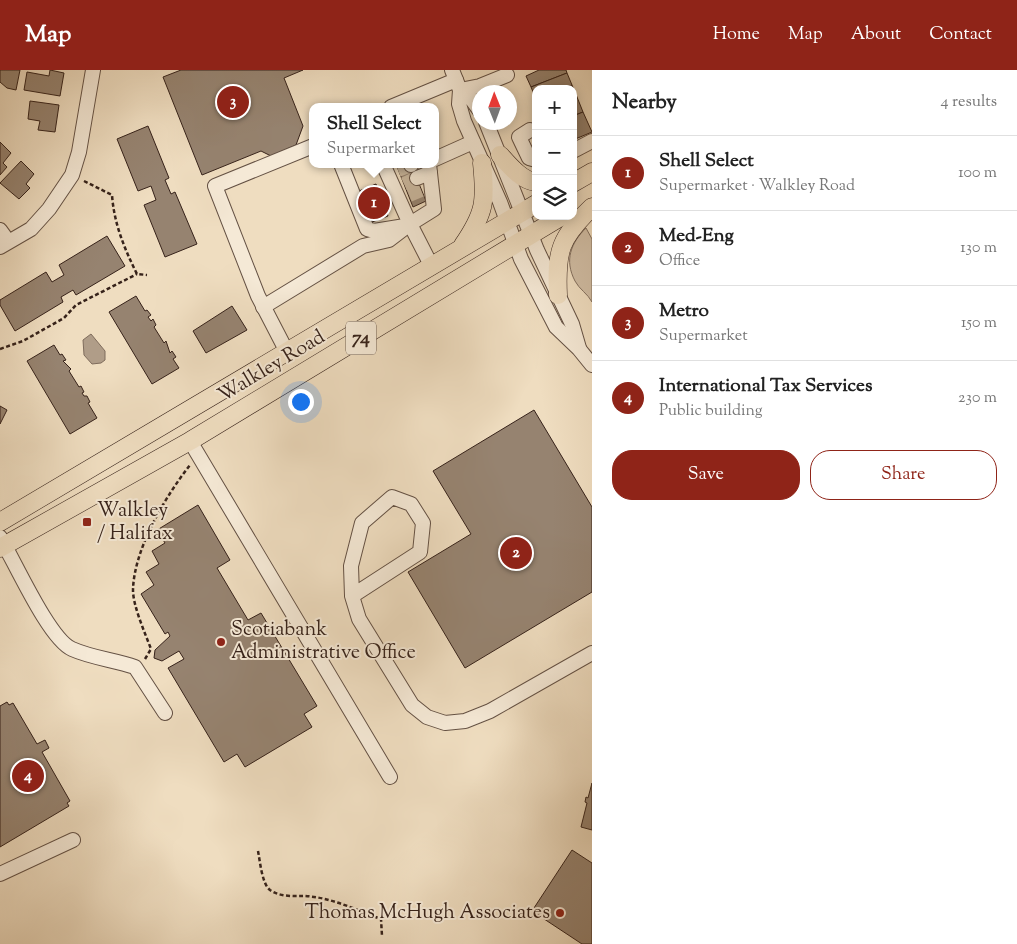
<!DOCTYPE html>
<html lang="en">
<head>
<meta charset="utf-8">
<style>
  body { margin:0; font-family:"Sorts Mill Goudy",serif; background:#f2f2f2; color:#222 }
  .controls { position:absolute; right:15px; top:15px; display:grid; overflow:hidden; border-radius:10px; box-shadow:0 2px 12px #0003 }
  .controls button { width:45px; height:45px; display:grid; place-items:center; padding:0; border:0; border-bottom:1px solid #e0e0e0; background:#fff; color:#222; font:25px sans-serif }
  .compass { position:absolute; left:472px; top:15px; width:45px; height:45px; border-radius:50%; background:#fff; box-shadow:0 2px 12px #0003; rotate:359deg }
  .you { position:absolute; left:300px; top:331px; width:18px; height:18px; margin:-12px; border:4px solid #fff; border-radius:50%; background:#1a73e8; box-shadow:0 0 0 8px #1a73e833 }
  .badge { display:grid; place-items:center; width:32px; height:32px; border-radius:50%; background:#8f2418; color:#fff; font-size:16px; font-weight:700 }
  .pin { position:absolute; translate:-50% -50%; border:2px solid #fff; box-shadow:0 1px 5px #0006 }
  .popup { position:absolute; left:309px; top:33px; width:130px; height:65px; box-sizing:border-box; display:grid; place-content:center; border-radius:10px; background:#fff; filter:drop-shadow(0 1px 4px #0005); font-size:16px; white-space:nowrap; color:#767676 }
  .popup b { font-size:19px; color:#222 }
  .popup::after { content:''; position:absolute; left:50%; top:100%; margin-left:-10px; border:10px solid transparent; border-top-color:#fff }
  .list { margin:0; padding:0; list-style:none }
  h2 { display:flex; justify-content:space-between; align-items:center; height:65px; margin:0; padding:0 20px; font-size:21px }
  h2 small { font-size:16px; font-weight:400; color:#767676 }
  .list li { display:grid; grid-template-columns:32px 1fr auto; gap:15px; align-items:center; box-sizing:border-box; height:75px; padding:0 20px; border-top:1px solid #e0e0e0 }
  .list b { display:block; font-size:19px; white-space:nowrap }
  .list p { margin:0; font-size:16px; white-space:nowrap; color:#767676 }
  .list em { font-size:16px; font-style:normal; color:#767676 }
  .actions { display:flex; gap:10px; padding:15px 20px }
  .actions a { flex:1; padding:11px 0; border:1px solid #8f2418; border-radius:20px; text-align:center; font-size:18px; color:#8f2418 }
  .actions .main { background:#8f2418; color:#fff }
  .icon { flex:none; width:28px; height:28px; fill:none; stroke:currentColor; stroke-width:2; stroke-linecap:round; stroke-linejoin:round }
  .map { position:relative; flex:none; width:592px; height:874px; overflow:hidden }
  header { display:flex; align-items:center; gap:30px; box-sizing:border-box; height:70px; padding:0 25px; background:#8f2418; color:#fff }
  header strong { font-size:24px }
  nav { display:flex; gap:28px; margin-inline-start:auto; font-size:18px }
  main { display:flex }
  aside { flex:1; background:#fff }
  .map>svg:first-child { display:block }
  .green { fill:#d0bda4; stroke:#83705f }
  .water { fill:#b09d88; stroke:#7f6c5c }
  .building { fill:#968370; stroke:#36221a }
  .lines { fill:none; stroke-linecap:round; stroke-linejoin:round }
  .minor-tunnel { stroke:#cab89f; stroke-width:14; stroke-dasharray:14 7; stroke-linecap:butt }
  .minor-casing { stroke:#645144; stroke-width:16 }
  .major-casing { stroke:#36221a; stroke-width:19 }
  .path { stroke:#36221a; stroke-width:2.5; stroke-dasharray:4 2.5; stroke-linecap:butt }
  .minor { stroke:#f5e9d6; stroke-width:14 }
  .major { stroke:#efddc0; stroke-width:18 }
  .poi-dot { fill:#8f2418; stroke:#f5e9d6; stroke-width:2 }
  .labels { text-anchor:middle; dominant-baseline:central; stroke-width:4; stroke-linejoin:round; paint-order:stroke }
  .shield { fill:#f5e9d6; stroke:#6f5e52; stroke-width:1 }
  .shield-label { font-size:19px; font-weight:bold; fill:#36221a }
  .street-label { font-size:20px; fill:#36221a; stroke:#f5e9d6 }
  .poi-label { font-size:20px; fill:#36221a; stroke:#f5e9d6; text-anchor:start }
</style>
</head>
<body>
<header>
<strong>Map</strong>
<nav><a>Home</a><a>Map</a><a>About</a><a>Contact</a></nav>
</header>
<main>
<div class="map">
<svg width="592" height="874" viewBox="0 0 592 874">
  <rect width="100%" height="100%" fill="#efddc0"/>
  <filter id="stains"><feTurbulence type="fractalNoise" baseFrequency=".004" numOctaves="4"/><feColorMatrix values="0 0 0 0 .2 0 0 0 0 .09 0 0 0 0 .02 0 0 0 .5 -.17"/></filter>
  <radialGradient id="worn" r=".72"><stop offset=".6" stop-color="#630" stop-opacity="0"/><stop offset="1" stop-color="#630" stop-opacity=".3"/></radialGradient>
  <!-- green -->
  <path class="green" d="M586 158 592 169V232C588 224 579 219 575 211 564 190 571 173 586 158Z"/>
  <!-- water -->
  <path class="water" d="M91 264 105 281V290L101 293 92 294 84 285 83 270Z"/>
  <!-- building -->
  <g class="building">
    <path d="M0 0H20L16 20 7 18 0 12Z"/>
    <path d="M50 0 64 3 60 26 24 20 27 2 49 6Z"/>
    <path d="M181 0H303L284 8 303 56 296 75 271 86 261 81 202 105 163 7Z"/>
    <path d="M539 0H566L567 3 531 17 526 6Z"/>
    <path d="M567 3 572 15 562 19H536V29L531 17Z"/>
    <path d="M572 15 577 27 573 28V19H562Z"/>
    <path d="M577 27 583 42 573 46V28Z"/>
    <path d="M30 31 59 35 55 62 38 60 40 51 28 49Z"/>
    <path d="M583 42 592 62 573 70V46Z"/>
    <path d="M148 56 169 108 165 110 171 124 175 122 197 174 165 187 144 135 156 130 151 116 138 121 117 69Z"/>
    <path d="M0 72 11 83 3 93 7 97 0 105Z"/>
    <path d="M21 91 34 104 26 114 30 118 19 129 0 113Z"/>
    <path d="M396 94H411L426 131 413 137Z"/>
    <path d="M376 114 388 146 372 152 359 121Z"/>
    <path d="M107 166 125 196 76 225 73 220 61 227 63 232 15 261 0 235V230L46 202 52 212 64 205 59 195Z"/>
    <path d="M136 226 145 241 147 240 151 245 148 247 151 251 153 249 156 255 154 257 164 273 166 271 170 283 172 281 176 287 173 289 179 298 152 314 109 242Z"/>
    <path d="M232 236 247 260 206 283 193 261Z"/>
    <path d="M54 275 60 285 62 284 66 290 63 291 71 299 69 301 79 317 81 316 84 322 82 323 84 326H87L90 332 88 333 97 348 70 364 27 291Z"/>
    <path d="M0 336 7 340 0 354Z"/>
    <path d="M534 340 592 437V522L465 598 408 502 471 464 433 401Z"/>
    <path d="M198 435 230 490 217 498 248 550 261 543 317 636 304 644 312 657 245 697 237 684 224 692 168 598 184 589 179 581 162 591 154 588 155 580 170 566 168 562 165 564 141 524 154 515 146 502 159 494 152 481 165 473 157 460Z"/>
    <path d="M7 632 9 635 13 633 37 674 45 670 49 678 42 682 70 731 67 733 69 736 0 777V636Z"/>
    <path d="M592 713V760L581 757 587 733 585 732 586 727 588 728Z"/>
    <path d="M572 780 592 793V874H582L532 841Z"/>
  </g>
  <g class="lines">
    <!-- minor-tunnel -->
    <g class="minor-tunnel">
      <path d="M398 100 411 95"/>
      <path d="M404 114 417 108"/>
      <path d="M409 125 421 120"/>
    </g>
    <defs>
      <g id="minor">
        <path d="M452 0 460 20 459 34 464 51 500 132 521 189 556 257 579 279 592 295"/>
        <path d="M460 20 480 16 507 5"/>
        <path d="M460 20 472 30 480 41"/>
        <path d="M391 37 456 10"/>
        <path d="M486 52 537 180 572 254 579 278"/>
        <path d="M530 60 519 67 529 88 536 90"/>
        <path d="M573 81 592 71"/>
        <path d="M435 89 473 72"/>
        <path d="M341 94 367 159 374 161 405 156"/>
        <path d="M383 94 410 154"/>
        <path d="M429 94 434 139 410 154 432 197"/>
        <path d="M411 95 412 94"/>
        <path d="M417 108 430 103"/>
        <path d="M0 160 8 171"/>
        <path d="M0 177 31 159 49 139 72 105 79 82 93 0"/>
        <path d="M263 237 363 176 389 170 410 154"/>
        <path d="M287 282 258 226 215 116 313 76"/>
        <path d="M190 371 390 707"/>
        <path d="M0 467C15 492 49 569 72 579 92 588 115 590 135 597L165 643"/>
        <path d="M352 526 420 482 423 453 411 434 392 427 362 453 351 496 352 526 359 549 412 635 427 647 445 653 465 651 490 641 592 583"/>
        <path d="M0 804 73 770"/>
      </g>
      <g id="major">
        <path d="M500 85C509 95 522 111 536 112"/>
        <path d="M573 113 592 102"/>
        <path d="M463 175C485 143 486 131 482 93"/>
        <path d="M558 225C556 180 560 168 592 137"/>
        <path d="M0 452 536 134"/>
        <path d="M0 478 190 371 562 146"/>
      </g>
    </defs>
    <!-- minor casing -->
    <use href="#minor" class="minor-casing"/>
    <!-- major casing -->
    <use href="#major" class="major-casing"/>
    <!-- path -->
    <g class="path">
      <path d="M84 111 112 125C114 153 124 178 137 204L147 205"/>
      <path d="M0 279 23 271 64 248 76 235 137 204"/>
      <path d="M145 589 151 579C145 563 133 536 133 520 134 479 165 427 190 395"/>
      <path d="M258 781C260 791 262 814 270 820 280 827 293 826 304 826 331 827 356 840 381 849L382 866"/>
    </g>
    <!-- minor -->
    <use href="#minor" class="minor"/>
    <!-- major -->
    <use href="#major" class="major"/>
  </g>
  <!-- markers -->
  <g class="poi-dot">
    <rect x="82" y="447" width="10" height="10" rx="2.5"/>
    <circle cx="221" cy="572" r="5"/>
    <circle cx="560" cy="843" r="5"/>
  </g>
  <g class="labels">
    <!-- shield labels -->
    <rect class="shield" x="346" y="251.5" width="30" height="33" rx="4"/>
    <g class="shield-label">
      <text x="361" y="268">74</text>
    </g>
    <!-- street labels -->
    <g class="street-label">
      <text transform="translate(272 297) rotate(-31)">Walkley Road</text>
    </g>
    <!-- poi labels -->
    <g class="poi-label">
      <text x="97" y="441">Walkley<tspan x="97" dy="23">/ Halifax</tspan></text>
      <text x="231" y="560">Scotiabank<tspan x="231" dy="23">Administrative Office</tspan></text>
      <text x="550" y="843" text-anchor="end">Thomas McHugh Associates</text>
    </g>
  </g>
  <rect width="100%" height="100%" filter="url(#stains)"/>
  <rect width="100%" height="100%" fill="url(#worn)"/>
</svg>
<div class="controls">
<button>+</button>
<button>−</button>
<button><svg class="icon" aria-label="layers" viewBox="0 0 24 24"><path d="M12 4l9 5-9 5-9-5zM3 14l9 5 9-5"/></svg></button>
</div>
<svg class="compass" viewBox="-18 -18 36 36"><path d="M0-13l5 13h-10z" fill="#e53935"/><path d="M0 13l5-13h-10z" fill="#767676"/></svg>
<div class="you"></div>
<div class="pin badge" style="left:374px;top:133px">1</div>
<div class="popup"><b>Shell Select</b>Supermarket</div>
<div class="pin badge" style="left:516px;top:483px">2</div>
<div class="pin badge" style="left:233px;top:32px">3</div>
<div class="pin badge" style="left:28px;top:706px">4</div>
</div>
<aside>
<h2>Nearby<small>4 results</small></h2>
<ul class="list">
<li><span class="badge">1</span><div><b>Shell Select</b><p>Supermarket · Walkley Road</p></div><em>100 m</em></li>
<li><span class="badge">2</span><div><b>Med-Eng</b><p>Office</p></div><em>130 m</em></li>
<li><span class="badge">3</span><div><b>Metro</b><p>Supermarket</p></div><em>150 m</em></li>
<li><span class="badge">4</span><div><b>International Tax Services</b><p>Public building</p></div><em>230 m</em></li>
</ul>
<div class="actions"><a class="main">Save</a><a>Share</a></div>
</aside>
</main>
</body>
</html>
